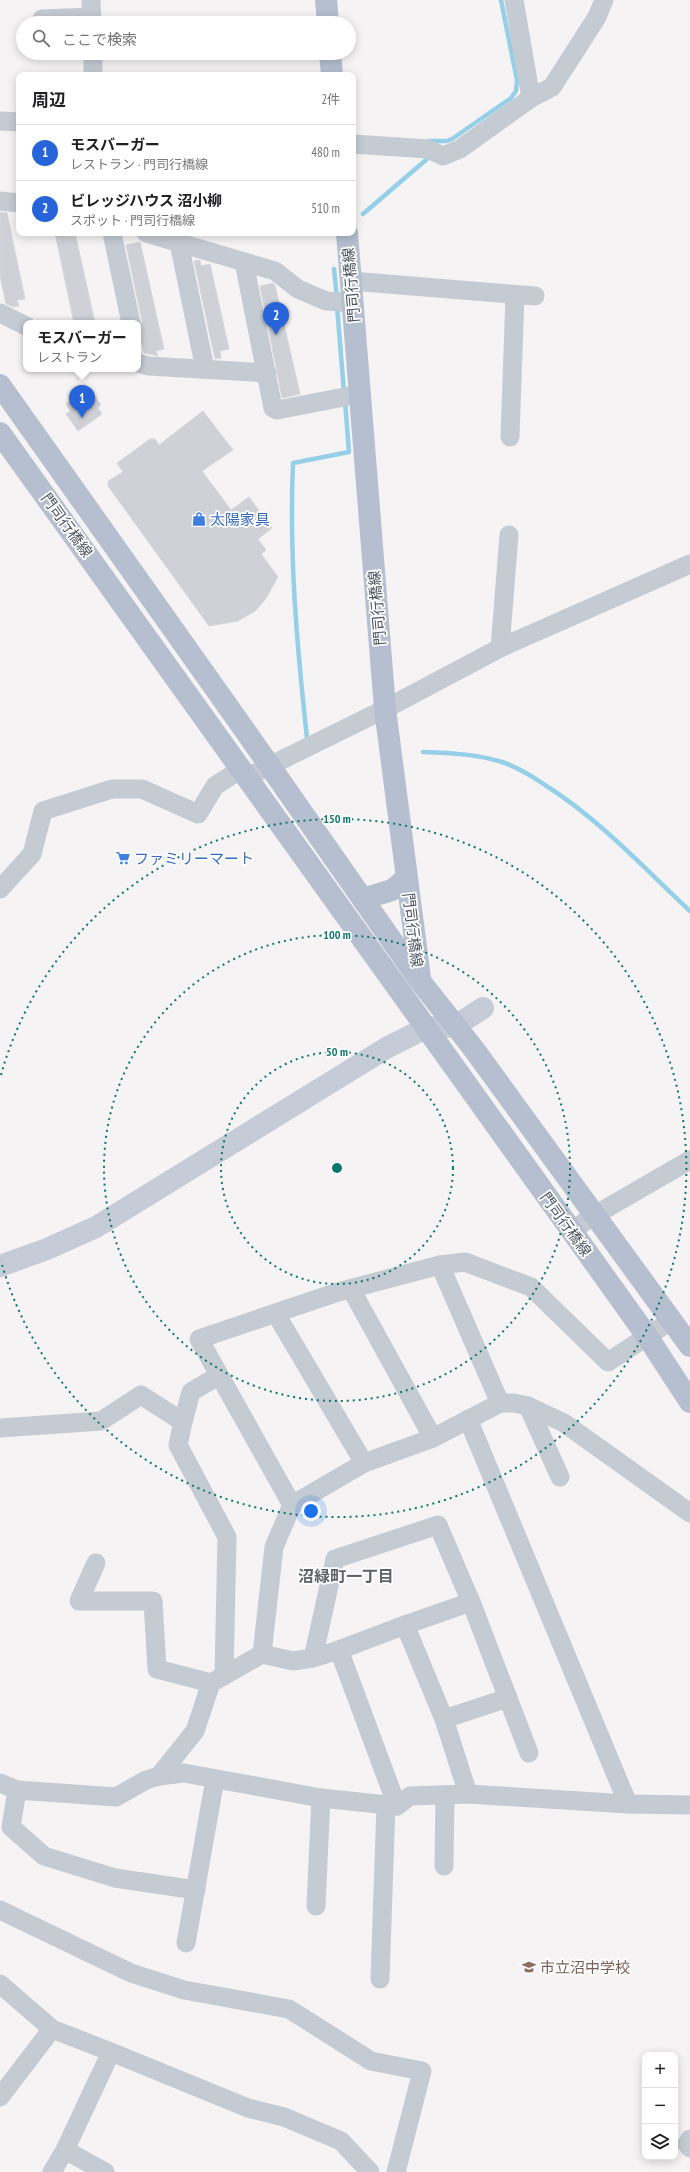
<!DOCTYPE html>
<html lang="ja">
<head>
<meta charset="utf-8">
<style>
  body { margin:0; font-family:"PT Sans Narrow","Noto Sans JP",sans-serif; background:#f6f6f6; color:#202124 }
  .controls { position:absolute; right:12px; bottom:12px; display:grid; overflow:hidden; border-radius:8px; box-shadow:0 2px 10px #0003 }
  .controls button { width:36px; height:36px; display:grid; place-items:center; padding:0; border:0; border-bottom:1px solid #e0e0e0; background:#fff; color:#202124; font:20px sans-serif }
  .you { position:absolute; left:311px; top:1511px; width:14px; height:14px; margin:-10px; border:3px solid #fff; border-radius:50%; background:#1a73e8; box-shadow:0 0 0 6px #1a73e833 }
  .badge { display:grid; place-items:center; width:26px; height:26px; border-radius:50%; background:#2764da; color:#fff; font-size:13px; font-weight:700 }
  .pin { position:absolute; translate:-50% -33px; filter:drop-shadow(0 1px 2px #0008) }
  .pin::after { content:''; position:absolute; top:21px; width:14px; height:12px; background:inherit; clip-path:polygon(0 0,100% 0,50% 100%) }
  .popup { position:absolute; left:23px; top:320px; width:118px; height:52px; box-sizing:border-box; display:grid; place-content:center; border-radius:8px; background:#fff; filter:drop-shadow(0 1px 3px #0005); font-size:13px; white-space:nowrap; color:#757577 }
  .popup b { font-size:15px; color:#202124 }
  .popup::after { content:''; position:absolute; left:50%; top:100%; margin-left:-8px; border:8px solid transparent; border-top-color:#fff }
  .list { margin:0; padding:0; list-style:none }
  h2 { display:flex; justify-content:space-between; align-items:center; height:52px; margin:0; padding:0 16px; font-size:17px }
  h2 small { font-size:13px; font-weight:400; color:#757577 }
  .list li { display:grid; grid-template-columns:26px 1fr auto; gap:12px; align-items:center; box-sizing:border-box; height:56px; padding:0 16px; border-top:1px solid #e0e0e0 }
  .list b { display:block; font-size:15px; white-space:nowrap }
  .list p { margin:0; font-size:13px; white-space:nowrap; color:#757577 }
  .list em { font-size:13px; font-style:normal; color:#757577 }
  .icon { flex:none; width:22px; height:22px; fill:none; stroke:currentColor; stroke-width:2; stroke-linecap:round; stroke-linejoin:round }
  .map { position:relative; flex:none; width:690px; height:2172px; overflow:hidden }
  .search { position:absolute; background:#fff; box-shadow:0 2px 10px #0003; left:16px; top:16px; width:340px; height:44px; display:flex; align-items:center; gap:10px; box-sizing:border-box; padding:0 14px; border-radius:22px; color:#757577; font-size:15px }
  .panel { position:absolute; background:#fff; box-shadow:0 2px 10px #0003; left:16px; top:72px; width:340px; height:164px; border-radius:8px }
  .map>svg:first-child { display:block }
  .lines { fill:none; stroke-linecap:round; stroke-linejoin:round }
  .stream { stroke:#96cfe8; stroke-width:4.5 }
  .building { fill:#d0d1d6; stroke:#d7d8dd }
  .street { stroke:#c5cbd3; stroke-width:19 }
  .secondary { stroke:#c5ccd7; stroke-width:22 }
  .primary { stroke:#b5bfcf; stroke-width:22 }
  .ring { fill:none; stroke:#0f766e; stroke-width:2; stroke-dasharray:2 4 }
  .labels { text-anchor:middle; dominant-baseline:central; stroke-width:3.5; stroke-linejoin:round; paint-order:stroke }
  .street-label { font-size:15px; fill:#4b545f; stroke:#fff }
  .shop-label { font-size:15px; fill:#366cbe; stroke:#fff; text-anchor:start }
  .education-label { font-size:15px; fill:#785e54; stroke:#fff; text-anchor:start }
  .neighbourhood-label { font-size:16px; font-weight:bold; fill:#5f6267; stroke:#fff }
  .centre { fill:#0f766e; stroke:#fff; stroke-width:2 }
  .ring-label { font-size:12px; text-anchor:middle; font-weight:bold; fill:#0f766e; stroke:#fff; stroke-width:3.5; stroke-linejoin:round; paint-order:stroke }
</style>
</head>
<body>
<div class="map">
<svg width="690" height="2172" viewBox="0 0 690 2172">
  <rect width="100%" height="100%" fill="#f5f3f3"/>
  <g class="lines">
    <!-- stream -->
    <g class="stream">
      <path d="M429 141H447L452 139 511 98 516 91 517 80 501 0"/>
      <path d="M363 214 427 159"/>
      <path d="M334 269 337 298"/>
      <path d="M337 306 344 392"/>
      <path d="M307 738C297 647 289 556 293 463L349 452 345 401"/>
      <path d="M423 752C450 753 476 754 502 762 517 767 532 776 545 785 599 819 643 867 690 911"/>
    </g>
  </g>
  <!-- building -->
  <g class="building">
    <path d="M0 212 7 213 25 299 17 300 19 306 13 307 6 304 0 276Z"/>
    <path d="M55 233H75L95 323H74Z"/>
    <path d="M140 242 164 349 156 351 158 356 144 353 139 330 142 321 126 245Z"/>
    <path d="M200 260 201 266 210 264 229 349 220 351 221 358 215 359 194 261Z"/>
    <path d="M273 283 275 285 300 394 282 398 260 286Z"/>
    <path d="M80 395 84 401 94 395 101 405 98 408 102 414 78 431 66 414 70 411 66 404Z"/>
    <path d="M203 411 233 450 202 471 231 510 249 497 272 528 258 539 266 550 261 554 278 577 265 600 255 611 238 621 209 626 108 486V481L123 472 117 463 150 439H155L159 445Z"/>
  </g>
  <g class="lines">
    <!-- street -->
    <g class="street">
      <path d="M91 0 92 23"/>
      <path d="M42 19 91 17"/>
      <path d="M93 53V75"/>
      <path d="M531 98 552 87 597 17 604 0"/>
      <path d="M0 121 19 122"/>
      <path d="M353 144 428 149 443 156 460 149 531 98 514 0"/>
      <path d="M0 201 19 203"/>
      <path d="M112 233 131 323"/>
      <path d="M146 233 275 271 298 289 326 301 353 303"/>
      <path d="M179 243 205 369"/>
      <path d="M244 262 273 408 277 410 360 394"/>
      <path d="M351 281 535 296"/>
      <path d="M0 313 26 326"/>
      <path d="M138 363 148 366 267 373"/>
      <path d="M510 437 515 295"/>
      <path d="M500 648 509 535"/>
      <path d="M247 777 385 709 500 648 690 564"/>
      <path d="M0 889 32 854 43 811 112 789H142L198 814 215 786 241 769"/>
      <path d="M571 1231 595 1215 690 1160"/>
      <path d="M440 1265 500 1403"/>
      <path d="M351 1289 433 1438"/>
      <path d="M276 1314 364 1463"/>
      <path d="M528 1406 560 1477"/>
      <path d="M468 1419 628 1804"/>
      <path d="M183 1422 178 1445 227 1537 224 1676"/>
      <path d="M0 1428 101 1421 141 1395 183 1422 191 1392 218 1376"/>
      <path d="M292 1505 199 1339 338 1292 440 1265 465 1262 531 1287 608 1362 672 1320"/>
      <path d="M96 1563 79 1601H153L157 1669 211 1683"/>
      <path d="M471 1602 529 1753"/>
      <path d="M339 1650 405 1625"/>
      <path d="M262 1654 293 1661 313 1658"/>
      <path d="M444 1719 508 1698"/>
      <path d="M159 1776 195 1731 211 1683 262 1654 274 1547 292 1505 364 1463 433 1438 500 1403H514L528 1406 564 1423 690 1513"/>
      <path d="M0 1783 17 1790 116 1797 146 1780 159 1776 184 1773 321 1798 397 1806 410 1796 468 1794 628 1804 690 1805"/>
      <path d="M17 1790 11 1827 44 1856 115 1878 196 1890"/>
      <path d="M397 1806 339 1650 313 1658 335 1559 438 1525 471 1602 405 1625 444 1719 468 1794"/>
      <path d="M444 1866 445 1795"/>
      <path d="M316 1906 321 1798"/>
      <path d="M0 1910 131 1973 184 1990 289 2009 371 2061 422 2071 396 2172"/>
      <path d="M186 1943 215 1779"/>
      <path d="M380 1979 386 1805"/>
      <path d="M0 1984 52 2029 111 2052 248 2108 284 2117 341 2141 370 2172"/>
      <path d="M0 2097 52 2029"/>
      <path d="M690 2139 687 2144 690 2148"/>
      <path d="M52 2172 65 2150"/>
      <path d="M105 2172 65 2150 111 2052"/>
    </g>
    <!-- secondary -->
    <path class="secondary" d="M0 1266 47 1249 96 1227 388 1047 426 1028 455 1026 483 1008"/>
    <!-- primary -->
    <g class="primary">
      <path d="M326 0 328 23"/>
      <path d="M330 53 332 75"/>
      <path d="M347 233 385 709 420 978"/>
      <path d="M0 385 246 732 420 981 473 1048 690 1346"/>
      <path d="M0 433 647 1336 690 1402"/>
      <path d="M363 899 392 890 407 878"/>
    </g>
  </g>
  <!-- distance rings -->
  <g class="ring">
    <circle cx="337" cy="1168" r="116"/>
    <circle cx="337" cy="1168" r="233"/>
    <path d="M1 1075A349 349 0 1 1 1 1261"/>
  </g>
  <!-- icons -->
  <defs>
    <symbol id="shop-bare" viewBox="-9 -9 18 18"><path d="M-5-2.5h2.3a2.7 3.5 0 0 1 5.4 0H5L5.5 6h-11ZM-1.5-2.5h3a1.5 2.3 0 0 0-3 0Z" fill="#3f7fe0" stroke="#fff" stroke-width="2.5" paint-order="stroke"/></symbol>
    <symbol id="supermarket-bare" viewBox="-9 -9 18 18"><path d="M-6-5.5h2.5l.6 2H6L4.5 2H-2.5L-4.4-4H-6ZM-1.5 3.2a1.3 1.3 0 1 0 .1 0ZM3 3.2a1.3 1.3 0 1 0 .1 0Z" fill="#3f7fe0" stroke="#fff" stroke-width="2.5" paint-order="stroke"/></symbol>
    <symbol id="school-bare" viewBox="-9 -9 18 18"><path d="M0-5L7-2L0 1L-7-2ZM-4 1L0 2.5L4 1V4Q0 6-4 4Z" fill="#8d6e63" stroke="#fff" stroke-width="2.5" paint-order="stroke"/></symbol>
  </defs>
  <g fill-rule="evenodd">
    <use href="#shop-bare" x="189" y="509" width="20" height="20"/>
    <use href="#supermarket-bare" x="113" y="848" width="20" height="20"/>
    <use href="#school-bare" x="519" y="1957" width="20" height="20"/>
  </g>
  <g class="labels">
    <!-- street labels -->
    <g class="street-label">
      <text transform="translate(351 285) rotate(-95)">門司行橋線</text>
      <text transform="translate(67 525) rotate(54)">門司行橋線</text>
      <text transform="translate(377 608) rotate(-95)">門司行橋線</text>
      <text transform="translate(413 930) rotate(83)">門司行橋線</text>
      <text transform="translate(566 1224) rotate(54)">門司行橋線</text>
    </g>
    <!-- shop labels -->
    <g class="shop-label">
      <text x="210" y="519">太陽家具</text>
      <text x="134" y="858">ファミリーマート</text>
    </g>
    <!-- education labels -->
    <g class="education-label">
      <text x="540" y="1967">市立沼中学校</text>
    </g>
    <!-- neighbourhood labels -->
    <g class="neighbourhood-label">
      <text x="346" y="1576">沼緑町一丁目</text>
    </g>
  </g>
  <circle cx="337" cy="1168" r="6" class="centre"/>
  <g class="ring-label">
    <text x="337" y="823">150 m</text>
    <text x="337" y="939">100 m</text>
    <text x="337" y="1056">50 m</text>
  </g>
</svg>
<div class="controls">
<button>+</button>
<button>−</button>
<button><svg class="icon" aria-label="layers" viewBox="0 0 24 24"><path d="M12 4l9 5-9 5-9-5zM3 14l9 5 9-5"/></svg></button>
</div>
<div class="you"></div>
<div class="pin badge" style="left:82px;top:418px">1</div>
<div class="popup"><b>モスバーガー</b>レストラン</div>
<div class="pin badge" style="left:276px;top:335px">2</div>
<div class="search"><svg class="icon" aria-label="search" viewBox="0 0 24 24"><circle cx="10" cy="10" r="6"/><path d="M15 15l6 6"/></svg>ここで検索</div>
<section class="panel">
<h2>周辺<small>2件</small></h2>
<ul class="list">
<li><span class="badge">1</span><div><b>モスバーガー</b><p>レストラン · 門司行橋線</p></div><em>480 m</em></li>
<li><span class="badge">2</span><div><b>ビレッジハウス 沼小柳</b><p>スポット · 門司行橋線</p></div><em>510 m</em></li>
</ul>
</section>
</div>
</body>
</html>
